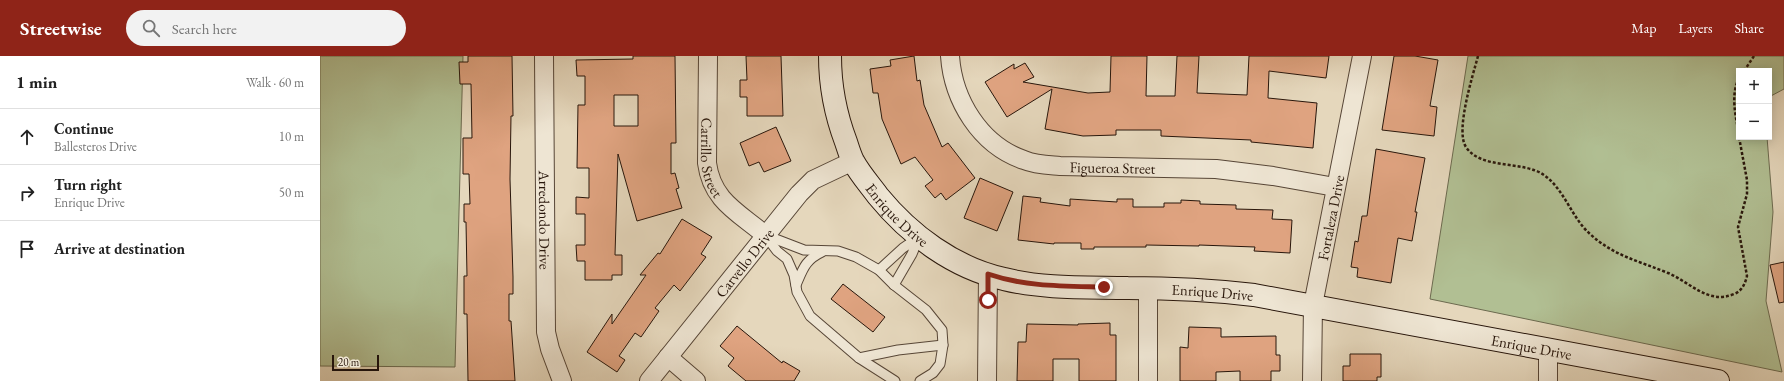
<!DOCTYPE html>
<html lang="en">
<head>
<meta charset="utf-8">
<style>
  body { margin:0; font-family:"EB Garamond",serif; background:#f2f2f2; color:#222 }
  .controls { position:absolute; right:12px; top:12px; display:grid; overflow:hidden; border-radius:0px; box-shadow:0 2px 10px #0003 }
  .controls button { width:36px; height:36px; display:grid; place-items:center; padding:0; border:0; border-bottom:1px solid #e0e0e0; background:#fff; color:#222; font:20px sans-serif }
  .scale { position:absolute; left:12px; bottom:10px; width:47px; box-sizing:border-box; padding-left:4px; border:2px solid #28160b; border-top:0; font-size:11px; line-height:14px; white-space:nowrap; color:#28160b; -webkit-text-stroke:3px #eee5d3; paint-order:stroke }
  .stop { position:absolute; width:12px; height:12px; margin:-9px; border:3px solid #8f2418; border-radius:50%; background:#fff }
  .stop.end { background:#8f2418; border-color:#fff; box-shadow:0 1px 4px #0008 }
  .list { margin:0; padding:0; list-style:none }
  h2 { display:flex; justify-content:space-between; align-items:center; height:52px; margin:0; padding:0 16px; font-size:17px }
  h2 small { font-size:13px; font-weight:400; color:#767676 }
  .list li { display:grid; grid-template-columns:26px 1fr auto; gap:12px; align-items:center; box-sizing:border-box; height:56px; padding:0 16px; border-top:1px solid #e0e0e0 }
  .list b { display:block; font-size:15px; white-space:nowrap }
  .list p { margin:0; font-size:13px; white-space:nowrap; color:#767676 }
  .list em { font-size:13px; font-style:normal; color:#767676 }
  .icon { flex:none; width:22px; height:22px; fill:none; stroke:currentColor; stroke-width:2; stroke-linecap:round; stroke-linejoin:round }
  .map { position:relative; flex:none; width:1464px; height:325px; overflow:hidden }
  header { display:flex; align-items:center; gap:24px; box-sizing:border-box; height:56px; padding:0 20px; background:#8f2418; color:#fff }
  header strong { font-size:19px }
  nav { display:flex; gap:22px; margin-inline-start:auto; font-size:14px }
  .search { width:280px; height:36px; background:#f2f2f2; display:flex; align-items:center; gap:10px; box-sizing:border-box; padding:0 14px; border-radius:22px; color:#767676; font-size:15px }
  main { display:flex }
  aside { flex:1; background:#fff }
  .map>svg:first-child { display:block }
  .green { fill:#b1bf93; stroke:#6c6a4f }
  .building { fill:#dfa380; stroke:#28160b; fill-rule:evenodd }
  .lines { fill:none; stroke-linecap:round; stroke-linejoin:round }
  .lane-casing { stroke:#574637; stroke-width:11 }
  .street-casing { stroke:#574637; stroke-width:20 }
  .secondary-casing { stroke:#28160b; stroke-width:24 }
  .path { stroke:#28160b; stroke-width:2.5; stroke-dasharray:3 2; stroke-linecap:butt }
  .lane { stroke:#eee5d3; stroke-width:9 }
  .street { stroke:#eee5d3; stroke-width:18 }
  .secondary { stroke:#eee5d3; stroke-width:22 }
  .route { stroke:#8f2418; stroke-width:5 }
  .labels { text-anchor:middle; dominant-baseline:central; stroke-width:3.5; stroke-linejoin:round; paint-order:stroke }
  .street-label { font-size:15px; fill:#28160b; stroke:#eee5d3 }
</style>
</head>
<body>
<header>
<strong>Streetwise</strong>
<div class="search"><svg class="icon" aria-label="search" viewBox="0 0 24 24"><circle cx="10" cy="10" r="6"/><path d="M15 15l6 6"/></svg>Search here</div>
<nav><a>Map</a><a>Layers</a><a>Share</a></nav>
</header>
<main>
<aside>
<h2>1 min<small>Walk · 60 m</small></h2>
<ul class="list">
<li><svg class="icon" aria-label="ahead" viewBox="0 0 24 24"><path d="M12 20V5M6 11l6-6 6 6"/></svg><div><b>Continue</b><p>Ballesteros Drive</p></div><em>10 m</em></li>
<li><svg class="icon" aria-label="right" viewBox="0 0 24 24"><path d="M7 20v-9h11M14 6l5 5-5 5"/></svg><div><b>Turn right</b><p>Enrique Drive</p></div><em>50 m</em></li>
<li><svg class="icon" aria-label="arrive" viewBox="0 0 24 24"><path d="M6 21V4h12l-3 4 3 4H6"/></svg><div><b>Arrive at destination</b></div></li>
</ul>
</aside>
<div class="map">
<svg width="1464" height="325" viewBox="0 0 1464 325">
  <rect width="100%" height="100%" fill="#e5d7bc"/>
  <filter id="stains"><feTurbulence type="fractalNoise" baseFrequency=".005" numOctaves="4"/><feColorMatrix values="0 0 0 0 .2 0 0 0 0 .09 0 0 0 0 .02 0 0 0 .5 -.17"/></filter>
  <radialGradient id="worn" r=".72"><stop offset=".6" stop-color="#630" stop-opacity="0"/><stop offset="1" stop-color="#630" stop-opacity=".3"/></radialGradient>
  <!-- green -->
  <g class="green">
    <path d="M0 0H143L135 311 0 310Z"/>
    <path d="M1148 0H1464V33L1449 41V15H1419V81H1447L1453 156 1446 245 1462 316 1110 243Z"/>
  </g>
  <!-- building -->
  <g class="building">
    <path d="M148 0H192L193 60H191L190 123 193 221V238H189V265H191L195 325H148L147 258H144V220H147L146 166H144V148H150L149 118H143V82H152L151 28H140L139 6H148Z"/>
    <path d="M313 0H355L356 87H351V118L355 117 359 132 356 133 362 152 317 165 298 98 295 199H302V219H292V224H265V205H257L256 189H265V158H256V141L269 142V112H257L258 49H265V20H257L256 4 313 3ZM294 39H318V70H294Z"/>
    <path d="M426 0H461L463 60H427V41H420V24H427Z"/>
    <path d="M594 0 597 25 600 24 604 49 622 91 628 87 655 122 626 144 621 137 615 142 605 130 613 124 595 101 581 108 562 63 558 37H553L550 13 571 10 570 4Z"/>
    <path d="M791 0H827L826 40H855L857 0H879L877 37 927 39 929 0H1009L1006 22 949 15 948 42 997 47 993 92 931 86V84L841 80V74H796V79L763 80 725 73 732 33 687 61 665 26 694 8V13L705 7 714 21 703 26 768 37 790 36Z"/>
    <path d="M1074 0H1095L1118 4 1110 50 1117 51 1114 80 1062 74Z"/>
    <path d="M456 71 471 105 444 116 439 106 429 110 420 87Z"/>
    <path d="M1056 93 1105 102 1095 156H1097L1092 185 1078 182 1071 227 1037 221 1038 212 1031 211 1035 185 1038 186 1042 160H1047Z"/>
    <path d="M660 122 693 136 677 175 644 162Z"/>
    <path d="M703 140 721 142 720 146 750 150V143L797 146V143H813V151H844V147H861V144L880 145V148L916 149V153L953 154 952 163 972 164 970 197 934 195 935 191 879 189V190L826 189V191H774V193H761V187H734V188L698 184Z"/>
    <path d="M362 163 392 181 381 198 386 201 360 235 354 229 335 252 339 255 321 281 315 277 299 300 305 304 297 316 267 296 292 258V268L326 219H320L338 197 340 198Z"/>
    <path d="M1464 206V246L1459 247 1450 209Z"/>
    <path d="M523 228 565 261 553 276 511 243Z"/>
    <path d="M790 267V279H796V325H759V303H733V325H697L698 286H706L707 268 758 269V268Z"/>
    <path d="M417 270 462 307 463 305 480 315 474 325H426L408 310 414 302 400 290Z"/>
    <path d="M869 271 901 272V281L956 280V299H960V315H951V325H920V315L896 316V325H860V291L868 292Z"/>
    <path d="M1030 298H1061V321H1057V325H1023V310H1030Z"/>
  </g>
  <g class="lines">
    <defs>
      <g id="lane">
        <path d="M445 179 484 194 518 195 536 201 559 214 574 229 606 254 622 274 623 289 620 308 613 317 600 325"/>
        <path d="M445 179 457 195 467 203 474 219 477 236 490 260 539 302 575 325"/>
        <path d="M559 214 583 192 599 181 592 198 574 229"/>
        <path d="M476 229C483 213 485 204 502 196"/>
        <path d="M539 302 578 294 623 289"/>
      </g>
      <g id="street">
        <path id="s1" d="M224 0 226 276 230 293 242 325"/>
        <path id="s2" d="M388 0 387 107C392 145 418 156 445 179"/>
        <path id="s3" d="M630 0C633 44 660 89 704 104 716 109 728 109 740 110L896 113 953 120 1015 131"/>
        <path d="M828 232V325"/>
        <path d="M348 301 376 325"/>
        <path id="s4" d="M329 325 479 138 493 124 533 105"/>
        <path d="M667 325 668 218"/>
        <path id="s5" d="M992 325 993 249 1042 0"/>
        <path d="M1228 325V293"/>
      </g>
      <g id="secondary">
        <path id="s6" d="M510 0C510 30 515 57 526 86 528 92 530 99 533 105 540 118 550 129 558 140 590 179 634 212 684 223 724 233 767 231 808 232 850 232 892 234 934 239L1398 325"/>
      </g>
    </defs>
    <!-- lane casing -->
    <use href="#lane" class="lane-casing"/>
    <!-- street casing -->
    <use href="#street" class="street-casing"/>
    <!-- secondary casing -->
    <use href="#secondary" class="secondary-casing"/>
    <!-- path -->
    <g class="path">
      <path d="M1158 0C1153 19 1135 75 1146 91 1161 114 1202 104 1224 119 1245 134 1251 161 1270 178 1294 200 1319 205 1348 217 1370 226 1388 249 1414 238 1422 235 1425 228 1427 220L1418 171 1427 138V124L1419 81"/>
      <path d="M1424 15 1434 0"/>
      <path d="M1419 22C1410 40 1416 60 1419 79"/>
    </g>
    <!-- lane -->
    <use href="#lane" class="lane"/>
    <!-- street -->
    <use href="#street" class="street"/>
    <!-- secondary -->
    <use href="#secondary" class="secondary"/>
  </g>
  <g class="lines">
    <!-- route -->
    <path class="route" d="M668 244V218C706 231 745 230 784 231"/>
  </g>
  <g class="labels">
    <!-- street labels -->
    <g class="street-label">
      <text stroke="none"><textPath href="#s2" startOffset="102">Carrillo Street</textPath></text>
      <text stroke="none"><textPath href="#s3" startOffset="224">Figueroa Street</textPath></text>
      <text stroke="none"><textPath href="#s6" startOffset="178">Enrique Drive</textPath></text>
      <text stroke="none"><textPath href="#s5" startOffset="165">Fortaleza Drive</textPath></text>
      <text stroke="none"><textPath href="#s1" startOffset="164">Arredondo Drive</textPath></text>
      <text stroke="none"><textPath href="#s4" startOffset="152">Carvello Drive</textPath></text>
      <text stroke="none"><textPath href="#s6" startOffset="514">Enrique Drive</textPath></text>
      <text stroke="none"><textPath href="#s6" startOffset="838">Enrique Drive</textPath></text>
    </g>
  </g>
  <rect width="100%" height="100%" filter="url(#stains)"/>
  <rect width="100%" height="100%" fill="url(#worn)"/>
</svg>
<div class="controls">
<button>+</button>
<button>−</button>
</div>
<div class="scale">20 m</div>
<div class="stop" style="left:668px;top:244px"></div>
<div class="stop end" style="left:784px;top:231px"></div>
</div>
</main>
</body>
</html>
